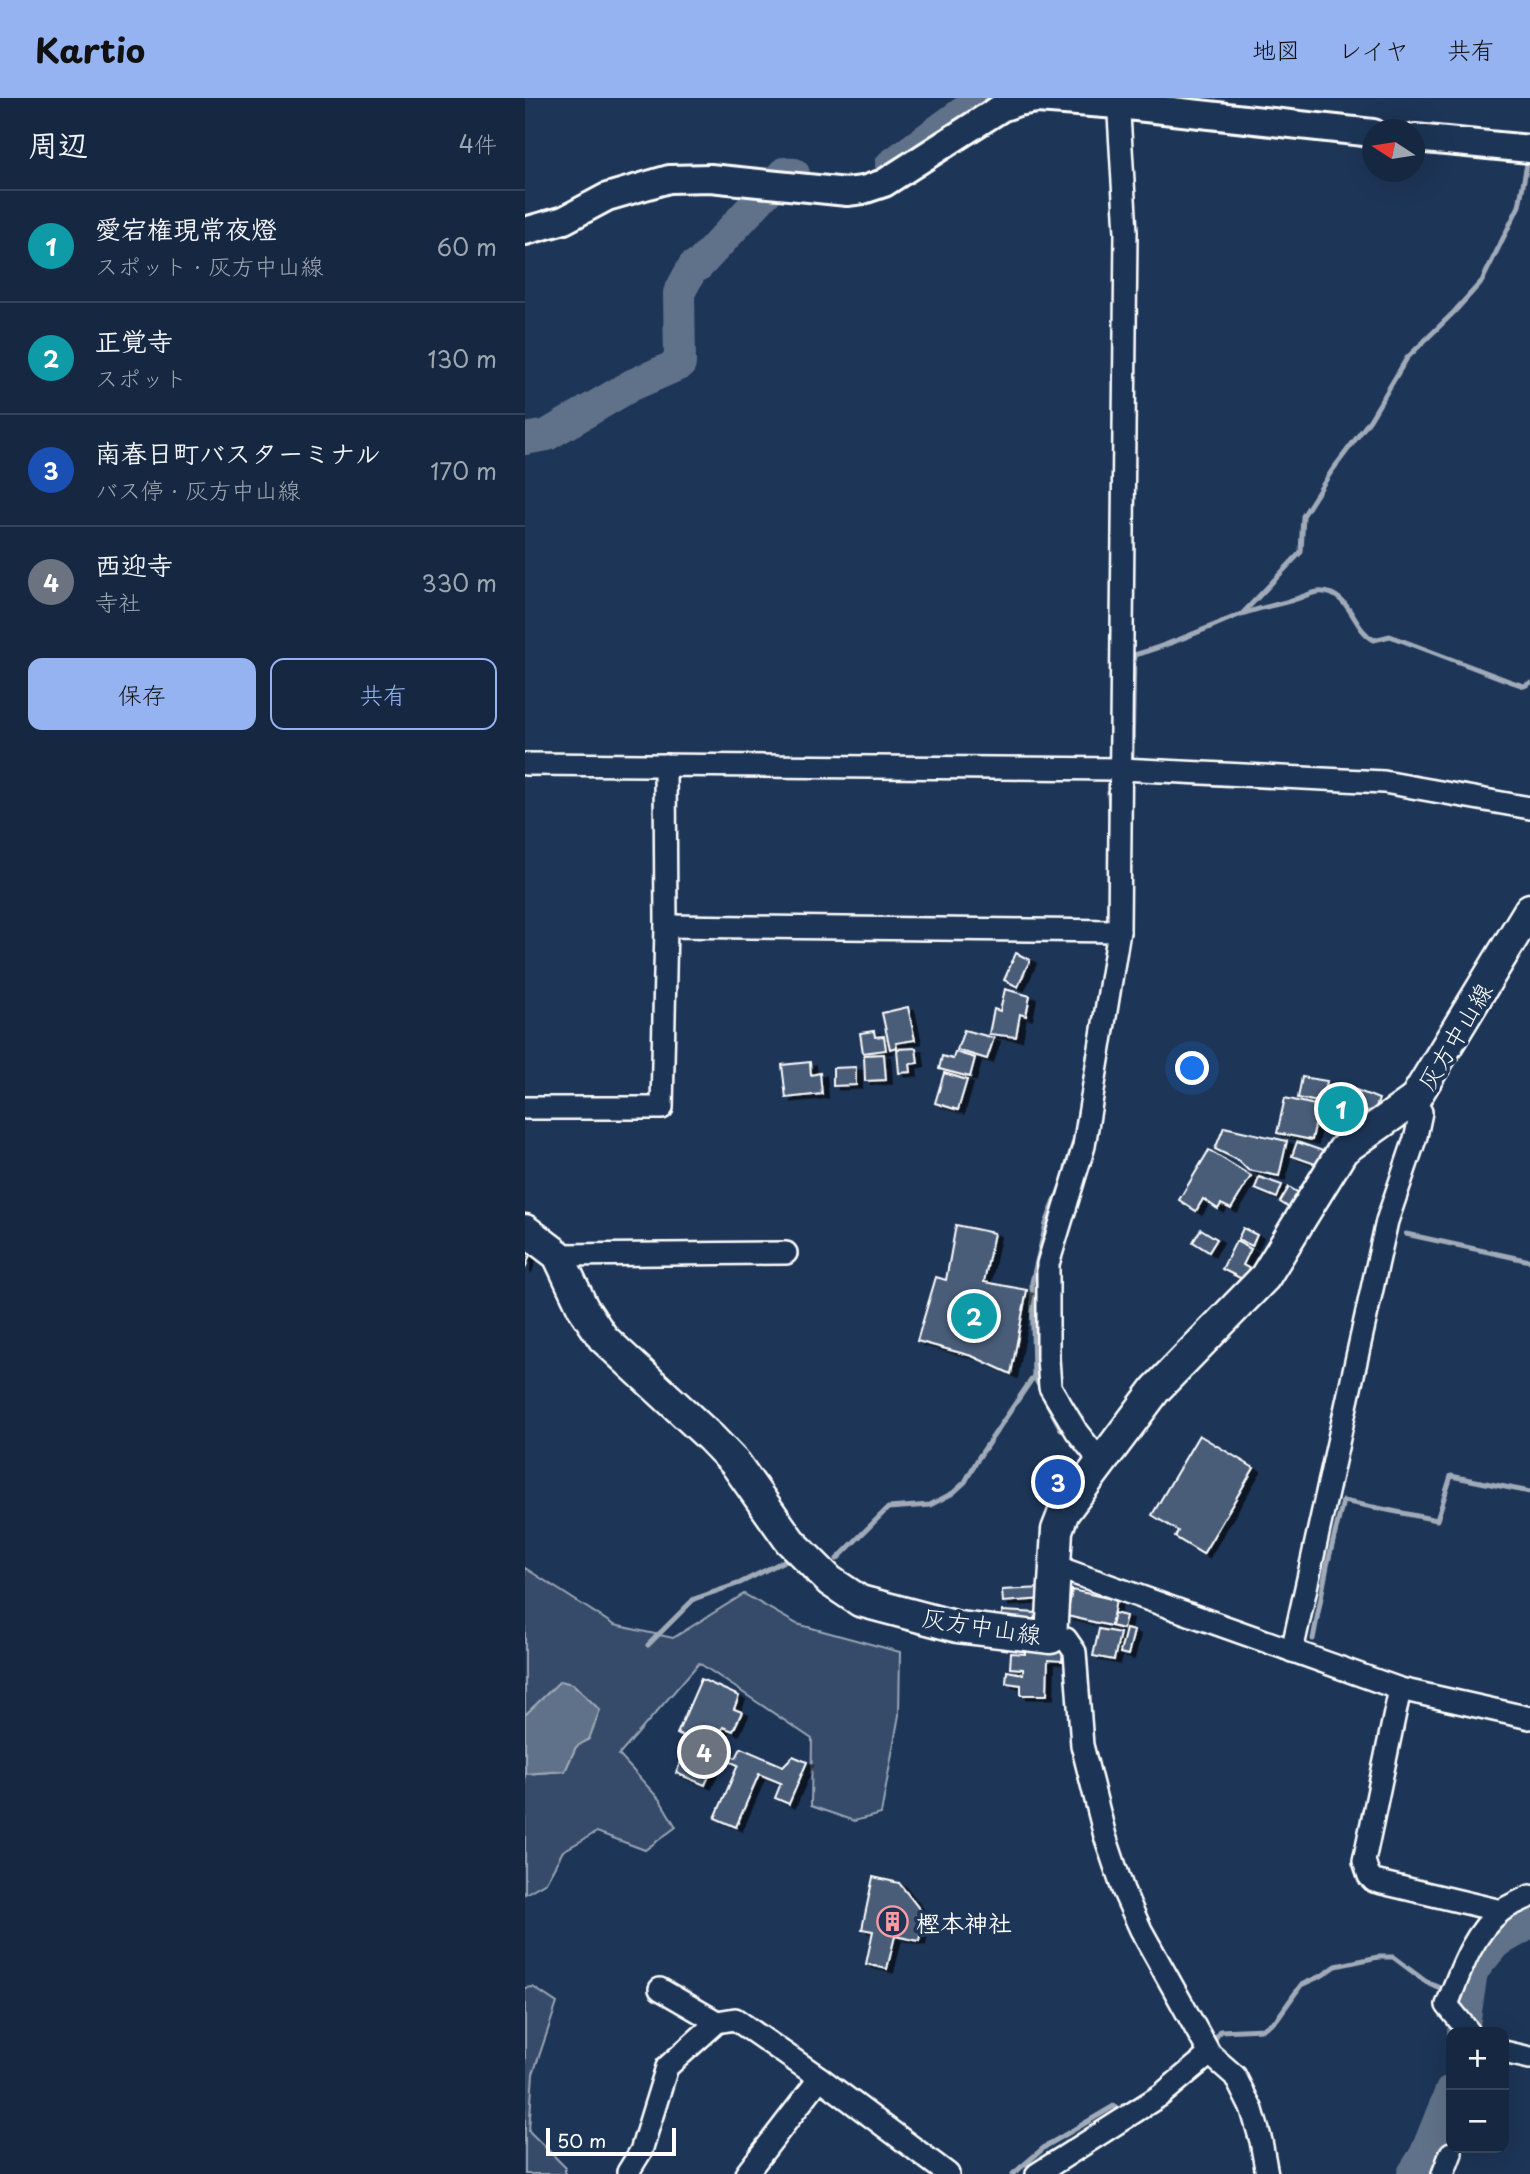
<!DOCTYPE html>
<html lang="ja">
<head>
<meta charset="utf-8">
<style>
  body { margin:0; font-family:"Playpen Sans","Klee One",sans-serif; background:#23344c; color:#f1f3f6 }
  .controls { position:absolute; right:21px; bottom:21px; display:grid; overflow:hidden; border-radius:14px; box-shadow:0 7px 28px #0002 }
  .controls button { width:63px; height:63px; display:grid; place-items:center; padding:0; border:0; border-bottom:2px solid #35445a; background:#162841; color:#f1f3f6; font:35px sans-serif }
  .compass { position:absolute; left:837px; top:21px; width:63px; height:63px; border-radius:50%; background:#162841; box-shadow:0 7px 28px #0002; rotate:282deg }
  .scale { position:absolute; left:21px; bottom:18px; width:130px; box-sizing:border-box; padding-left:7px; border:4px solid #fff; border-top:0; font-size:19px; line-height:24px; white-space:nowrap; color:#fff; -webkit-text-stroke:5px #1d3557; paint-order:stroke }
  .you { position:absolute; left:668px; top:971px; width:24px; height:24px; margin:-18px; border:5px solid #fff; border-radius:50%; background:#1a73e8; box-shadow:0 0 0 10px #1a73e833 }
  .badge { display:grid; place-items:center; width:46px; height:46px; border-radius:50%; background:#95b2f1; color:#fff; font-size:23px; font-weight:700 }
  .pin { position:absolute; translate:-50% -50%; border:4px solid #fff; box-shadow:0 2px 7px #0006 }
  .list { margin:0; padding:0; list-style:none }
  h2 { display:flex; justify-content:space-between; align-items:center; height:91px; margin:0; padding:0 28px; font-size:30px }
  h2 small { font-size:23px; font-weight:400; color:#9ea6b1 }
  .list li { display:grid; grid-template-columns:46px 1fr auto; gap:21px; align-items:center; box-sizing:border-box; height:112px; padding:0 28px; border-top:2px solid #35445a }
  .list b { display:block; font-size:26px; white-space:nowrap }
  .list p { margin:0; font-size:23px; white-space:nowrap; color:#9ea6b1 }
  .list em { font-size:23px; font-style:normal; color:#9ea6b1 }
  .actions { display:flex; gap:14px; padding:21px 28px }
  .actions a { flex:1; padding:16px 0; border:2px solid #95b2f1; border-radius:14px; text-align:center; font-size:24px; color:#95b2f1 }
  .actions .main { background:#95b2f1; color:#111 }
  .map { position:relative; flex:none; width:1005px; height:2076px; overflow:hidden }
  header { display:flex; align-items:center; gap:42px; box-sizing:border-box; height:98px; padding:0 35px; background:#95b2f1; color:#111 }
  header strong { font-size:33px }
  nav { display:flex; gap:38px; margin-inline-start:auto; font-size:24px }
  main { display:flex }
  aside { flex:1; background:#162841 }
  .map>svg:first-child { display:block }
  .green { fill:#364b69; stroke:#9aa5b4; stroke-width:2 }
  .water { fill:#617289; stroke:#a0aab8; stroke-width:2 }
  .lines { fill:none; stroke-linecap:round; stroke-linejoin:round }
  .stream { stroke:#a0aab8; stroke-width:5 }
  .river { stroke:#617289; stroke-width:32 }
  .building { fill:#4a5d79; stroke:#fff; stroke-width:2; filter:url(#shadow) }
  .minor-casing { stroke:#fff; stroke-width:26 }
  .tertiary-casing { stroke:#fff; stroke-width:32 }
  .secondary-casing { stroke:#fff; stroke-width:35 }
  .minor { stroke:#1d3557; stroke-width:21 }
  .tertiary { stroke:#1d3557; stroke-width:26 }
  .secondary { stroke:#1d3557; stroke-width:30 }
  .labels { text-anchor:middle; dominant-baseline:central; stroke-width:7; stroke-linejoin:round; paint-order:stroke }
  .street-label { font-size:24px; fill:#fff; stroke:#1d3557 }
  .poi-label { font-size:24px; font-weight:bold; fill:#fff; stroke:#1d3557; text-anchor:start }
</style>
</head>
<body>
<header>
<strong>Kartio</strong>
<nav><a>地図</a><a>レイヤ</a><a>共有</a></nav>
</header>
<main>
<aside>
<h2>周辺<small>4件</small></h2>
<ul class="list">
<li><span class="badge" style="background:#0f9aa8">1</span><div><b>愛宕権現常夜燈</b><p>スポット · 灰方中山線</p></div><em>60 m</em></li>
<li><span class="badge" style="background:#0f9aa8">2</span><div><b>正覚寺</b><p>スポット</p></div><em>130 m</em></li>
<li><span class="badge" style="background:#1a4fb4">3</span><div><b>南春日町バスターミナル</b><p>バス停 · 灰方中山線</p></div><em>170 m</em></li>
<li><span class="badge" style="background:#6b7280">4</span><div><b>西迎寺</b><p>寺社</p></div><em>330 m</em></li>
</ul>
<div class="actions"><a class="main">保存</a><a>共有</a></div>
</aside>
<div class="map">
<svg width="1005" height="2076" viewBox="0 0 1005 2076">
  <defs>
    <filter id="shadow"><feDropShadow dx="6" dy="3.5" stdDeviation="0" flood-color="#0009"/></filter>
  </defs>
  <rect width="100%" height="100%" fill="#1d3557"/>
  <filter id="ink" filterUnits="userSpaceOnUse"><feTurbulence type="fractalNoise" baseFrequency=".0143" numOctaves="2"/><feDisplacementMap in="SourceGraphic" scale="14" xChannelSelector="R" yChannelSelector="G"/><feConvolveMatrix kernelMatrix="1 2 1 2 8 2 1 2 1" color-interpolation-filters="sRGB"/></filter>
  <g filter="url(#ink)">
    <!-- green -->
    <g class="green">
      <path d="M0 1470 89 1527 148 1540 219 1496 272 1526 375 1554 374 1617 356 1716 329 1723 286 1708 287 1641 174 1565 94 1657 135 1702 151 1729 120 1752 72 1734 38 1753 21 1784 0 1796V1676L40 1673 51 1648 7 1613 0 1617Z"/>
      <path d="M8 1889 32 1905 8 1976 4 2033 40 2069V2076H0V1890Z"/>
    </g>
    <!-- water -->
    <path class="water" d="M35 1583 48 1586 75 1612 64 1641 51 1649 40 1673 0 1676V1617Z"/>
    <g class="lines">
      <!-- stream -->
      <g class="stream">
        <path d="M716 517 776 454 778 418 806 374 845 322 882 260 929 214 957 183 994 108 1002 66"/>
        <path d="M607 657 609 557C646 547 679 531 714 517 733 510 752 507 771 501 784 497 793 490 807 496 828 506 830 532 849 542L865 538 984 583 999 588 1005 585"/>
        <path d="M584 695 585 716"/>
        <path d="M559 988 563 957"/>
        <path d="M541 1070 551 1036"/>
        <path d="M881 1136 1005 1163"/>
        <path d="M517 1294 509 1278 507 1184 521 1126 539 1080"/>
        <path d="M521 1303 536 1331"/>
        <path d="M312 1461 363 1410 405 1407 428 1395 440 1384 454 1359 509 1278"/>
        <path d="M276 1473 282 1483"/>
        <path d="M788 1541 802 1468 818 1403 912 1422 926 1378 1005 1394"/>
        <path d="M123 1547 169 1501 215 1485 267 1459"/>
        <path d="M930 1897 942 1903"/>
        <path d="M686 1948 695 1933 738 1931 752 1921 776 1887 798 1877 811 1868 853 1859H868L900 1883 921 1893"/>
        <path d="M488 2076 521 2048 589 2008 598 2014"/>
      </g>
      <!-- river -->
      <g class="river">
        <path d="M366 67 458 0"/>
        <path d="M0 341 22 337 107 287 155 266 154 195 168 169 173 168 259 75 269 76"/>
        <path d="M938 1934 947 1873 970 1845 1005 1825"/>
        <path d="M888 2076 900 2057 926 1993"/>
      </g>
    </g>
    <!-- building -->
    <g class="building">
      <path d="M491 855 505 862 493 889 479 882Z"/>
      <path d="M480 891 505 898 501 918 495 916 491 939 464 936 469 911 475 913Z"/>
      <path d="M383 909 390 942 371 945 372 949 365 951 357 915Z"/>
      <path d="M439 932 469 940 462 961 432 952Z"/>
      <path d="M349 933 350 939 359 938 361 952 338 955 335 935Z"/>
      <path d="M391 950 393 965 385 966 386 974 374 975 372 951Z"/>
      <path d="M430 954 450 960 445 979 414 971 417 958 428 961Z"/>
      <path d="M359 956 361 982 340 983 339 957Z"/>
      <path d="M285 964 286 977 295 975 297 996 261 1000 257 967Z"/>
      <path d="M331 969V987L308 988V970Z"/>
      <path d="M419 975 442 982 433 1012 410 1005Z"/>
      <path d="M777 979 802 983 798 1005 773 1000Z"/>
      <path d="M816 986 854 1001 849 1014 840 1013 835 1025 816 1017 819 1010 813 1007 812 997Z"/>
      <path d="M760 1000 794 1008 787 1042 752 1035Z"/>
      <path d="M820 1021 828 1023 826 1029 818 1027Z"/>
      <path d="M699 1029 762 1043 754 1078 723 1072 713 1062 690 1051Z"/>
      <path d="M772 1044 801 1054 796 1068 767 1058Z"/>
      <path d="M684 1052 726 1078 706 1111 696 1106 693 1111 678 1101 671 1113 654 1102Z"/>
      <path d="M734 1079 757 1087 752 1100 730 1091Z"/>
      <path d="M764 1089 777 1097 768 1112 755 1104Z"/>
      <path d="M431 1127 469 1135 459 1184 502 1192 486 1276 447 1258 392 1243 411 1179 421 1182Z"/>
      <path d="M718 1130 732 1137 727 1148 713 1141Z"/>
      <path d="M676 1131 692 1141 684 1154 668 1144Z"/>
      <path d="M0 1140 9 1145 0 1171Z"/>
      <path d="M711 1143 726 1151 718 1167 725 1171 719 1182 697 1171Z"/>
      <path d="M674 1337 729 1370 678 1456 650 1439 653 1433 627 1417Z"/>
      <path d="M519 1490 520 1501 478 1504 477 1492Z"/>
      <path d="M547 1492 591 1502 586 1528 542 1518Z"/>
      <path d="M477 1513 513 1515 504 1527 477 1526Z"/>
      <path d="M589 1515 601 1518 598 1531 586 1528Z"/>
      <path d="M574 1531 595 1535 589 1562 568 1558Z"/>
      <path d="M601 1531 609 1533 603 1557 595 1555Z"/>
      <path d="M500 1551 538 1552 537 1563 523 1562 522 1597H496V1587L481 1585 482 1573 498 1576V1571L485 1570 486 1555 500 1556Z"/>
      <path d="M176 1581 214 1598 209 1611 217 1614 208 1633 198 1629 189 1650 211 1660 216 1650 258 1668 268 1658 282 1664 264 1706 250 1700 256 1685 234 1676 211 1729 190 1720 213 1667 193 1658 180 1687 151 1675 165 1642 152 1636Z"/>
      <path d="M348 1779 374 1785 399 1817 394 1843 370 1838 362 1871 341 1866 348 1833 337 1831Z"/>
    </g>
    <g class="lines">
      <defs>
        <g id="minor">
          <path d="M0 666 596 671 859 684 1005 710"/>
          <path d="M141 828 594 833"/>
          <path d="M0 1010H137L141 828 140 667"/>
          <path d="M33 1157 261 1155"/>
          <path d="M573 1367 568 1354 552 1334 525 1289 523 1260V1166L559 1048 594 833 601 134 593 0"/>
          <path d="M529 1468 875 1591 1005 1620"/>
          <path d="M526 1540 541 1541 550 1554 557 1647 580 1738 598 1792 616 1832 685 1956 710 1978 727 2012 736 2043 742 2076"/>
          <path d="M767 1553 862 1123 891 1038 896 1014 889 1002"/>
          <path d="M875 1591 839 1763 844 1778 849 1783 976 1813"/>
          <path d="M135 1891 192 1924"/>
          <path d="M944 1934 922 1907C935 1874 947 1836 976 1813 984 1807 996 1803 1005 1798"/>
          <path d="M979 1954 1005 1960"/>
          <path d="M103 2074 116 2053 142 1969 192 1924 210 1921 295 1980 423 2076"/>
          <path d="M221 2076 295 1980"/>
          <path d="M512 2076 636 1997 685 1956"/>
          <path d="M918 2076 926 2055"/>
        </g>
        <g id="tertiary">
          <path d="M890 40 1005 51"/>
          <path d="M0 133 39 122 82 99 144 81 185 80 322 94 338 92 359 85 476 10 493 4 512 1 593 7 848 35"/>
        </g>
        <path id="secondary" d="M0 1132 33 1157 58 1210 78 1240 186 1340 210 1365 265 1443 305 1483 335 1503 433 1529 526 1540 532 1432 539 1414 631 1291 740 1179 818 1052 889 1002 1005 811"/>
      </defs>
      <!-- minor casing -->
      <use href="#minor" class="minor-casing"/>
      <!-- tertiary casing -->
      <use href="#tertiary" class="tertiary-casing"/>
      <!-- secondary casing -->
      <use href="#secondary" class="secondary-casing"/>
      <!-- minor -->
      <use href="#minor" class="minor"/>
      <!-- tertiary -->
      <use href="#tertiary" class="tertiary"/>
      <!-- secondary -->
      <use href="#secondary" class="secondary"/>
    </g>
  </g>
  <!-- icons -->
  <defs>
    <symbol id="building-ring" viewBox="-11 -11 22 22"><circle r="9.5" fill="#1d3557" stroke="#ff9aa2" stroke-width="1.5"/><path d="M-4-6H4V6H1V3H-1V6H-4ZM-2.5-4.3h1.7v1.8h-1.7ZM.8-4.3h1.7v1.8H.8ZM-2.5-1h1.7V.8h-1.7ZM.8-1h1.7V.8H.8Z" fill="#ff9aa2"/></symbol>
  </defs>
  <g fill-rule="evenodd">
    <use href="#building-ring" x="350" y="1806" width="35" height="35"/>
  </g>
  <g class="labels">
    <!-- street labels -->
    <g class="street-label">
      <text transform="translate(929 938) rotate(-59)">灰方中山線</text>
      <text transform="translate(457 1527) rotate(9)">灰方中山線</text>
    </g>
    <!-- poi labels -->
    <g class="poi-label">
      <text x="391" y="1824">樫本神社</text>
    </g>
  </g>
</svg>
<div class="controls">
<button>+</button>
<button>−</button>
</div>
<svg class="compass" viewBox="-18 -18 36 36"><path d="M0-13l5 13h-10z" fill="#e53935"/><path d="M0 13l5-13h-10z" fill="#9ea6b1"/></svg>
<div class="scale">50 m</div>
<div class="you"></div>
<div class="pin badge" style="left:816px;top:1011px;background:#0f9aa8">1</div>
<div class="pin badge" style="left:449px;top:1218px;background:#0f9aa8">2</div>
<div class="pin badge" style="left:533px;top:1384px;background:#1a4fb4">3</div>
<div class="pin badge" style="left:179px;top:1654px;background:#6b7280">4</div>
</div>
</main>
</body>
</html>
